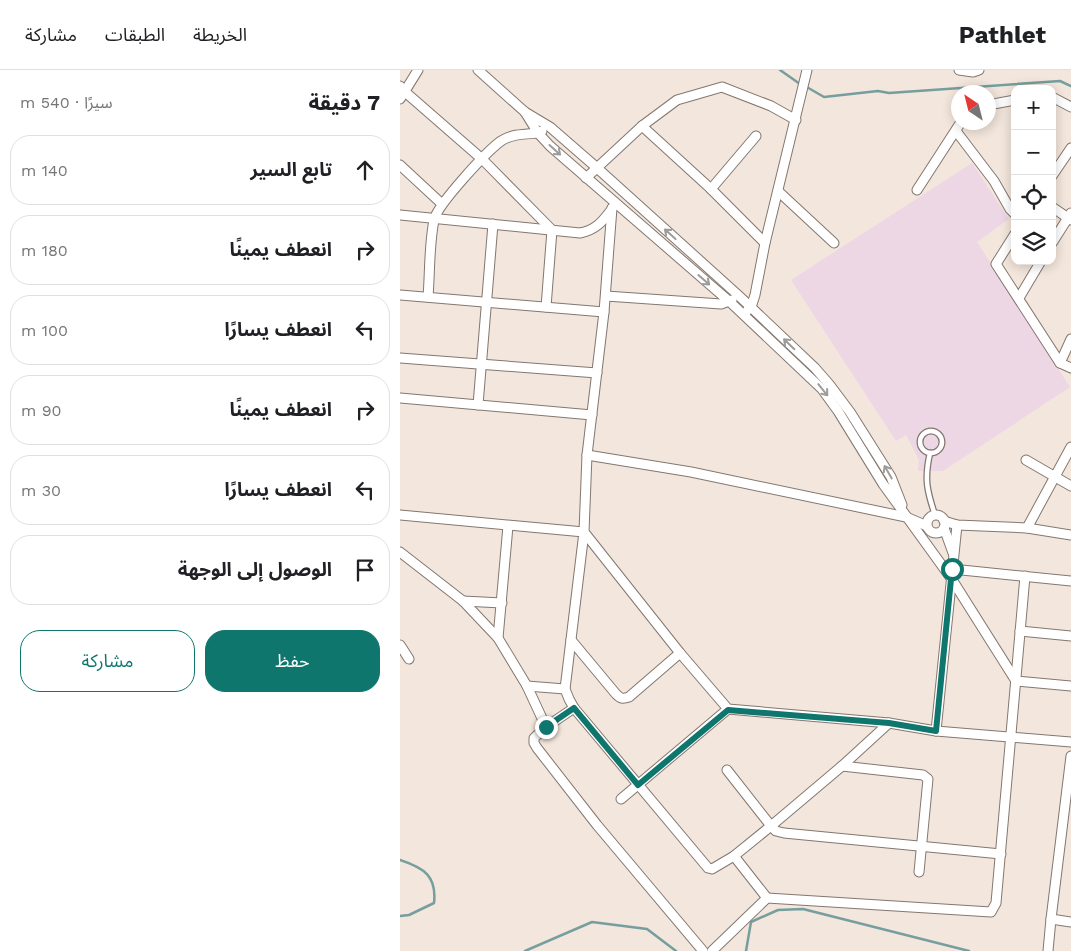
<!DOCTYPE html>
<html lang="ar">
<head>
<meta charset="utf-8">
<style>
  body { margin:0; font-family:"Work Sans","Noto Sans Arabic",sans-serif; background:#f2f2f2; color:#202124; direction:rtl }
  .controls { position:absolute; right:15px; top:15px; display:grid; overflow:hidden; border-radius:10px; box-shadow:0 2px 12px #0003 }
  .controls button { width:45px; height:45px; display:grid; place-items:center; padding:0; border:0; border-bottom:1px solid #e0e0e0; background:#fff; color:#202124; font:25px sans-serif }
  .compass { position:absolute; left:551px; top:15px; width:45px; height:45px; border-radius:50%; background:#fff; box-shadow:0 2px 12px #0003; rotate:325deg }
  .stop { position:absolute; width:15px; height:15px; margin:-11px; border:4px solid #0f766e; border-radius:50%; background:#fff }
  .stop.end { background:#0f766e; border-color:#fff; box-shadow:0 1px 5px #0008 }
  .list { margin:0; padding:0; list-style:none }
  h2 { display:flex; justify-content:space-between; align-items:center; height:65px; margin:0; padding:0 20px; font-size:21px }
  h2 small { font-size:16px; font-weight:400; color:#757577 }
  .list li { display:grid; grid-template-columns:32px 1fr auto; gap:15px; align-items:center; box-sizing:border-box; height:70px; margin:0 10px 10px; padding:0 10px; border:1px solid #e0e0e0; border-radius:20px }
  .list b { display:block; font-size:19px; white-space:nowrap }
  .list em { font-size:16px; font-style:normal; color:#757577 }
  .actions { display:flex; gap:10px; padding:15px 20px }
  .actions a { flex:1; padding:11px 0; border:1px solid #0f766e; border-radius:20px; text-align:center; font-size:18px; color:#0f766e }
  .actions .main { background:#0f766e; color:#fff }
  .icon { flex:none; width:28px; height:28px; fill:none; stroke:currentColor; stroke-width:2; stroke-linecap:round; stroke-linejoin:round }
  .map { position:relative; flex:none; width:671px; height:881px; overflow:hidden; direction:ltr }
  header { display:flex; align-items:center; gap:30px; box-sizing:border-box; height:70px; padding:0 25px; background:#fff; border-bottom:1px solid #e0e0e0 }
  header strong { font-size:24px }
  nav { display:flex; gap:28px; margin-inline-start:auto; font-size:18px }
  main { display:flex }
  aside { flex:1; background:#fff }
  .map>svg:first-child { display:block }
  .medical { fill:#eed7e5 }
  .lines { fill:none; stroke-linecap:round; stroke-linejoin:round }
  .stream { stroke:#769e9e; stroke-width:2.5 }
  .service-casing { stroke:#83776f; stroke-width:7 }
  .minor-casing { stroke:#83776f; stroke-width:11 }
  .service { stroke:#fff; stroke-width:4.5 }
  .minor { stroke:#fff; stroke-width:9 }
  .oneway { stroke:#9e9c9a }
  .route { stroke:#0f766e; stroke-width:6 }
</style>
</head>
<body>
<header>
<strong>Pathlet</strong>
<nav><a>الخريطة</a><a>الطبقات</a><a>مشاركة</a></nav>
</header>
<main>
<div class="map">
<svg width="671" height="881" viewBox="0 0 671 881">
  <rect width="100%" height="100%" fill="#f3e6dc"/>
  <!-- medical -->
  <path class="medical" d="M572 93 609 149 577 172 670 317 543 401H518L519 390 506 365 496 371 391 210Z"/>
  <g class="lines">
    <!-- stream -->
    <g class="stream">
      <path d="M380 0 400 14"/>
      <path d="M405 16 424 27 478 21 489 23 660 11 671 16"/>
      <path d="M0 790C24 798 37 806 34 833L9 845 0 846"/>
      <path d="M125 881 192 852 247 859 276 881"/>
      <path d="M346 881 351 852 378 840 403 839 569 881"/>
    </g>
    <defs>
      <g id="service">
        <circle cx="531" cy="372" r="11"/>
        <path d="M530 383C524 409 527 421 535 445"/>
      </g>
      <g id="minor">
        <path d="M78 0 125 42 150 57 196 97 338 225 415 298 429 314 450 342 491 407 502 435"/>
        <path d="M559 0 573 2 579 0"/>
        <path d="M0 16 4 21 82 89 152 160 146 237"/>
        <path d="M652 27 671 37"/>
        <path d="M0 29 18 0"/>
        <path d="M588 35 615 30"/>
        <path d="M125 42 138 63 150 76 330 232 422 319 438 341 483 414 551 508 616 611 671 616"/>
        <path d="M242 56 277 30 322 17 371 36 396 50"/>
        <path d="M556 61 594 111 610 139 615 144"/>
        <path d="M0 95 42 134"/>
        <path d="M652 106 671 78"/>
        <path d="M186 108 242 56 311 119 365 173"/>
        <path d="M311 119 356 66"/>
        <path d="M517 120 561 52"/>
        <path d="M378 121 434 173"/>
        <path d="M652 137 671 150"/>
        <path d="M212 138 204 242 187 385 184 462 280 583 328 639 489 653 536 661 671 672"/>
        <path d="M0 145 180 163C196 160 203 151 212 139"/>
        <path d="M615 164 596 194 660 293"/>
        <path d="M652 173 671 143"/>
        <path d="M0 225 204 242"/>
        <path d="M206 226 321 234 332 230"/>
        <path d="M28 227C30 202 29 175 34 150 37 135 87 81 101 71 111 64 126 64 138 63L142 61"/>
        <path d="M619 228 641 191"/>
        <path d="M347 241 352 234 355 225 365 173 407 0"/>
        <path d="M671 269 660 293 671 298"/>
        <path d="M0 288 197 303"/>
        <path d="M0 328 192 345"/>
        <path d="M78 335 93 154"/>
        <path d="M187 385 291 402 506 447 527 456"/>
        <path d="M626 390 671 416"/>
        <path d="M0 445 184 462 165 619 169 629 174 638 308 798 312 799 334 786 371 756 442 696 489 653"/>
        <circle cx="536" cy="454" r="9"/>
        <path d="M544 451 557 455 627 458 671 465"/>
        <path d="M544 458 553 483"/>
        <path d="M627 458 671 377"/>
        <path d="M0 482 63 531 98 568 127 616 146 657 174 638"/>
        <path d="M552 499 671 511"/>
        <path d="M63 531 102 533"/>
        <path d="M620 561 671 566"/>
        <path d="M98 568 108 456"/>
        <path d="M171 570 216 624C221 629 223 629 229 627L280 583"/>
        <path d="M0 575 9 589"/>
        <path d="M127 616 165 619"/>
        <path d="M146 657 134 668V673L137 678 197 755 303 881"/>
        <path d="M536 661 557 455"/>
        <path d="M671 686 651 849 671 852"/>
        <path d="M442 696 523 705 528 709 519 802"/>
        <path d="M327 700 371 756 376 761 384 763 601 784"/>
        <path d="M221 729 328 639"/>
        <path d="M367 828 591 842 596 833 625 506"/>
        <path d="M312 881 367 828 334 786"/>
        <path d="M648 881 651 849"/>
      </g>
    </defs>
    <!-- service casing -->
    <use href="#service" class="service-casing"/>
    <!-- minor casing -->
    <use href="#minor" class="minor-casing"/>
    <!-- service -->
    <use href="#service" class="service"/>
    <!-- minor -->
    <use href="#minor" class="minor"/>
  </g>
  <!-- one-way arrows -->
  <defs><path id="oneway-shaft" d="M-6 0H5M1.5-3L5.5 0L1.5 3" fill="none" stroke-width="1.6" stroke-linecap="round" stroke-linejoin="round" transform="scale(1.25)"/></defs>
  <g class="oneway">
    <use href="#oneway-shaft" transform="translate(155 80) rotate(42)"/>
    <use href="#oneway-shaft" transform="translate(270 164) rotate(-138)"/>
    <use href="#oneway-shaft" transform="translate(304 210) rotate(41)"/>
    <use href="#oneway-shaft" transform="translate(389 274) rotate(-136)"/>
    <use href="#oneway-shaft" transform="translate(423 320) rotate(51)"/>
    <use href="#oneway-shaft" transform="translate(488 402) rotate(-120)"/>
  </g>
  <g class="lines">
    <!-- route -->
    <path class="route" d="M146 657 174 638 238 715 328 640 489 653 536 661 552 499"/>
  </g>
</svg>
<div class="controls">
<button>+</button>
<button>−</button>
<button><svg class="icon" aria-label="locate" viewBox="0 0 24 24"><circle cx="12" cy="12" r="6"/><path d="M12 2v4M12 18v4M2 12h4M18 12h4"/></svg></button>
<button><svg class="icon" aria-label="layers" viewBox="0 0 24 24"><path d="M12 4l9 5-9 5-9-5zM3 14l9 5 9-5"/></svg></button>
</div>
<svg class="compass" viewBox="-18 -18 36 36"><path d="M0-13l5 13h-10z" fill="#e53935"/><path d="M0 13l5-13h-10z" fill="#757577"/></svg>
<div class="stop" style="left:552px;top:499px"></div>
<div class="stop end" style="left:146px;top:657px"></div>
</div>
<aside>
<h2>7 دقيقة<small>سيرًا · 540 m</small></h2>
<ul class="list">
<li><svg class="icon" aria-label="ahead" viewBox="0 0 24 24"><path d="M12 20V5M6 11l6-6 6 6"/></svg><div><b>تابع السير</b></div><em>140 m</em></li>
<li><svg class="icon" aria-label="right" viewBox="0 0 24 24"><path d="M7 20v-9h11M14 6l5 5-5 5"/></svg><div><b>انعطف يمينًا</b></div><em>180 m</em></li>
<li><svg class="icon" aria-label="left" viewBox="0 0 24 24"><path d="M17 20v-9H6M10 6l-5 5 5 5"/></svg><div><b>انعطف يسارًا</b></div><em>100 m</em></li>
<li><svg class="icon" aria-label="right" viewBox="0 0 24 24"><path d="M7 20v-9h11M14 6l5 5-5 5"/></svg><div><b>انعطف يمينًا</b></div><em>90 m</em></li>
<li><svg class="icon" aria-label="left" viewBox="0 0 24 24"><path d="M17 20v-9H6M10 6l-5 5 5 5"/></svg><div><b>انعطف يسارًا</b></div><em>30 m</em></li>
<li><svg class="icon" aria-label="arrive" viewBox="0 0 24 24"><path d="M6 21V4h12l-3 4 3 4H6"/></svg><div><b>الوصول إلى الوجهة</b></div></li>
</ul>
<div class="actions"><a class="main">حفظ</a><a>مشاركة</a></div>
</aside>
</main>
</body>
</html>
